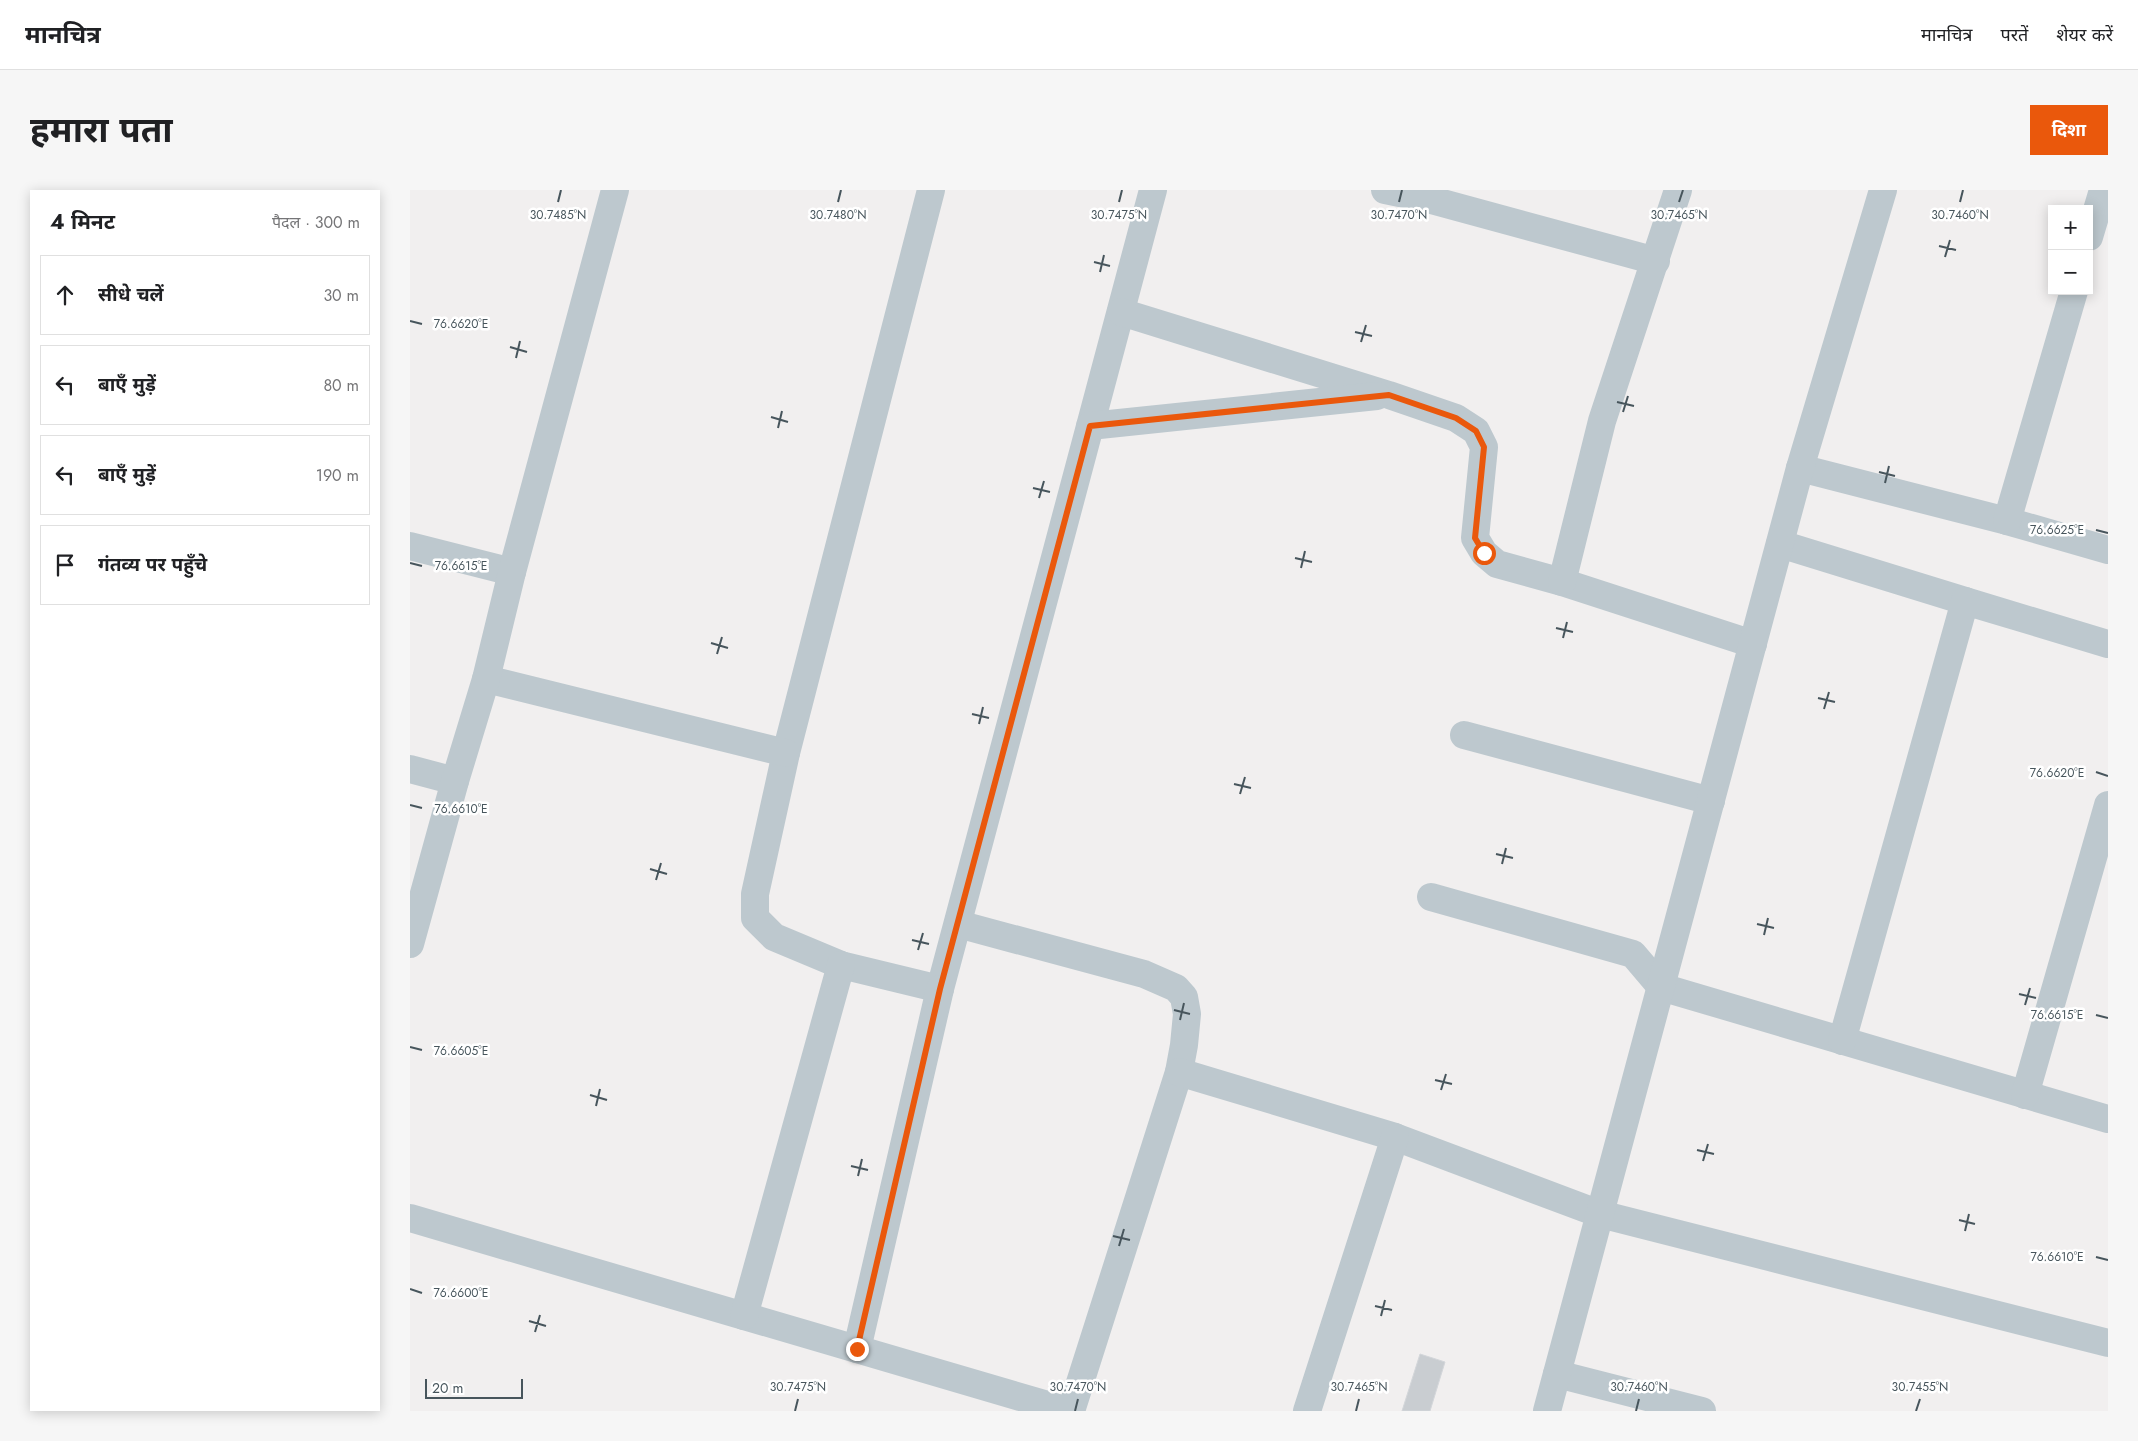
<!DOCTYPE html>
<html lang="hi">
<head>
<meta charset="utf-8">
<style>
  body { margin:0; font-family:Jost,"Noto Sans Devanagari",sans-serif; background:#f6f6f6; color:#202124 }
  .controls { position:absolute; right:15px; top:15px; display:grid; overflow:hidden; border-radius:0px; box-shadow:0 2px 12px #0003 }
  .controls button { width:45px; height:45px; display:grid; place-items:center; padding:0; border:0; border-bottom:1px solid #e0e0e0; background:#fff; color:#202124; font:25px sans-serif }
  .scale { position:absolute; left:15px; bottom:12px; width:98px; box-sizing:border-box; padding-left:5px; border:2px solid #47555c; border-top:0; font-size:14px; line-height:18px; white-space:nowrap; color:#47555c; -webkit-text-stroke:4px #fff; paint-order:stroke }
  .stop { position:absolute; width:15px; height:15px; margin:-11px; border:4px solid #ea580c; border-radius:50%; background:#fff }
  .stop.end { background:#ea580c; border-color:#fff; box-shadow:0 1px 5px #0008 }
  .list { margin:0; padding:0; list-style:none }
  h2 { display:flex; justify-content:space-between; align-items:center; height:65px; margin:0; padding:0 20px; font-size:21px }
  h2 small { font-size:16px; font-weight:400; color:#757577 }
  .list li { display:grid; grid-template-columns:32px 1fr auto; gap:15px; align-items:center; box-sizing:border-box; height:80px; margin:0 10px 10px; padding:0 10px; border:1px solid #e0e0e0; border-radius:0px }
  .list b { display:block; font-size:19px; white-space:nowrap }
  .list em { font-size:16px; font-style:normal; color:#757577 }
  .icon { flex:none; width:28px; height:28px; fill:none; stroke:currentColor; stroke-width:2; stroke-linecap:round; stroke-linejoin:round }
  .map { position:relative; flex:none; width:1698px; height:1221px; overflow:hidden; border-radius:0px }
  header { display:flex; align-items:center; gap:30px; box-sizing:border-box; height:70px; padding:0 25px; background:#fff; border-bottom:1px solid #e0e0e0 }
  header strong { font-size:24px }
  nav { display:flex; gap:28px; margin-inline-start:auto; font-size:18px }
  .intro { display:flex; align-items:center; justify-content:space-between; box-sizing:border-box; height:120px; padding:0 30px }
  h1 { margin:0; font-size:35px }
  .button { padding:12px 22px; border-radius:0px; background:#ea580c; color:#fff; font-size:18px; font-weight:700 }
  main { display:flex; gap:30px; padding:0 30px }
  aside { flex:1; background:#fff; border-radius:0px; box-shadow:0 2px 12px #0003 }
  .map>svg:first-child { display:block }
  .building { fill:#c9cdd1; stroke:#d3d6da }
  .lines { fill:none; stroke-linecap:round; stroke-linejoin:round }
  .minor { stroke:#bdc8ce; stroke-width:28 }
  .route { stroke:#ea580c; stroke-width:6 }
  .ticks { fill:none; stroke:#47555c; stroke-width:2 }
  .ticks-label { font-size:12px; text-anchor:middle; fill:#47555c; stroke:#fff; stroke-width:5; stroke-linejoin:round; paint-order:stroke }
</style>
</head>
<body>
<header>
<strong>मानचित्र</strong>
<nav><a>मानचित्र</a><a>परतें</a><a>शेयर करें</a></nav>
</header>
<div class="intro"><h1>हमारा पता</h1><a class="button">दिशा</a></div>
<main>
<aside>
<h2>4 मिनट<small>पैदल · 300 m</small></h2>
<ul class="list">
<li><svg class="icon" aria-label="ahead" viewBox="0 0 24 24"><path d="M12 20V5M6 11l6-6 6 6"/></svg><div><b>सीधे चलें</b></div><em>30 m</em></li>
<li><svg class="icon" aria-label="left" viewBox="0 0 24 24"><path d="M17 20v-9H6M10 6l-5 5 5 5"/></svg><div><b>बाएँ मुड़ें</b></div><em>80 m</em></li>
<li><svg class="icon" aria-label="left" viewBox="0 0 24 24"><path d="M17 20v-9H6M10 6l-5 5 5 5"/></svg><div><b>बाएँ मुड़ें</b></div><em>190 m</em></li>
<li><svg class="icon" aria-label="arrive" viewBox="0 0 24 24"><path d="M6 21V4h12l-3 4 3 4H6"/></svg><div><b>गंतव्य पर पहुँचे</b></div></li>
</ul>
</aside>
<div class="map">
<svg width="1698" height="1221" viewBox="0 0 1698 1221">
  <rect width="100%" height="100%" fill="#f1efef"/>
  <!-- building -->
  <path class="building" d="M1010 1164 1035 1172 1020 1221H992Z"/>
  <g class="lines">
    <!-- minor -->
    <g class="minor">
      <path d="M521 0 376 563 345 704V728L364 747 431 775 530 799 743 0"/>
      <path d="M975 0 1014 8 1246 71"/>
      <path d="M1679 47 1693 0"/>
      <path d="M711 122 979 205 1046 228 1066 241 1074 257 1065 348 1074 363 1087 374 1152 392 1343 454"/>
      <path d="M680 236 967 206"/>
      <path d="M1390 278 1597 331 1698 360"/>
      <path d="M1597 331 1664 101"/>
      <path d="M1370 354 1555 411"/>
      <path d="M0 356 102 382"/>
      <path d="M1152 392 1192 231 1268 0"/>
      <path d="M76 489 376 563"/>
      <path d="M1054 545 1301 611"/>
      <path d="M0 579 45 591"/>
      <path d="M1021 707 1223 764 1251 797 1698 929"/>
      <path d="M548 734 734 784 766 798 774 807 777 824 774 855 769 882 661 1221"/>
      <path d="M0 754 45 591 76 489 102 382 205 0"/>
      <path d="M1432 851 1555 411 1698 454"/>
      <path d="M769 882 985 947 1190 1024 1698 1153"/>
      <path d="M1615 905 1698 615"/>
      <path d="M0 1028 658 1221"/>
      <path d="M334 1126 431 775"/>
      <path d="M447 1159 530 799"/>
      <path d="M1147 1184 1292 1221"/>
      <path d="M897 1221 985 947"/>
      <path d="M1137 1221 1390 278 1473 0"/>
    </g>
  </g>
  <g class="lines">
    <!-- route -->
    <path class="route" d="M447 1159 530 799 680 236 979 205 1046 228 1066 241 1074 257 1065 348 1074 363"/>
  </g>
  <!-- ticks -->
  <path class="ticks" d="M148 12 151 0M428 12 431 0M709 12 712 0M989 12 992 0M1269 12 1273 0M1550 12 1553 0M1529 56 1546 60M1535 67 1540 50M684 72 700 76M690 82 694 65M0 131 12 134M945 142 962 146M951 152 956 135M100 157 117 162M106 168 110 151M1207 212 1224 216M1213 222 1218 206M361 227 378 232M368 238 372 221M1469 282 1485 286M1475 293 1479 276M623 298 640 302M629 308 634 291M1686 340 1698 343M885 368 902 372M0 373 12 376M891 378 895 361M1146 438 1163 442M1153 448 1157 432M301 453 318 458M307 464 312 447M1408 508 1425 512M1414 519 1419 502M562 524 579 528M569 534 573 517M1686 582 1698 586M824 594 841 598M830 604 835 587M0 615 12 618M1086 664 1103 668M1092 674 1096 658M240 679 257 684M246 690 251 673M1347 734 1364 738M1354 745 1358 728M502 750 519 754M508 760 513 743M1609 804 1626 808M1615 815 1620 798M764 820 780 824M1686 825 1698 828M770 830 774 813M0 857 12 860M1025 890 1042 894M1031 900 1036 884M180 905 197 910M186 916 190 899M1287 960 1304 964M1293 971 1298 954M441 976 458 980M448 986 452 969M1549 1030 1565 1034M1555 1041 1559 1024M703 1046 720 1050M709 1056 714 1039M1686 1067 1698 1070M0 1099 12 1103M965 1116 982 1120M971 1126 975 1110M119 1131 136 1136M125 1142 130 1125M385 1221 388 1209M665 1221 668 1209M946 1221 949 1209M1226 1221 1229 1209M1506 1221 1510 1209"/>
  <g class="ticks-label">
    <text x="148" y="29">30.7485°N</text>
    <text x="428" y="29">30.7480°N</text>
    <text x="709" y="29">30.7475°N</text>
    <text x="989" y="29">30.7470°N</text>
    <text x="1269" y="29">30.7465°N</text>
    <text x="1550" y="29">30.7460°N</text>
    <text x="51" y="138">76.6620°E</text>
    <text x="1647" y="344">76.6625°E</text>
    <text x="51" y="380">76.6615°E</text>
    <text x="1647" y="587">76.6620°E</text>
    <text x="51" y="623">76.6610°E</text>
    <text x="1647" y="829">76.6615°E</text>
    <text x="51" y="865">76.6605°E</text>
    <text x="1647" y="1071">76.6610°E</text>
    <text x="51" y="1107">76.6600°E</text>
    <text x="388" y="1201">30.7475°N</text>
    <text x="668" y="1201">30.7470°N</text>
    <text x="949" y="1201">30.7465°N</text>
    <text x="1229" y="1201">30.7460°N</text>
    <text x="1510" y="1201">30.7455°N</text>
  </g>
</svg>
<div class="controls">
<button>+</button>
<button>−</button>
</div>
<div class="scale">20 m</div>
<div class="stop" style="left:1074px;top:363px"></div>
<div class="stop end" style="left:447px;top:1159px"></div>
</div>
</main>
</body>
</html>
